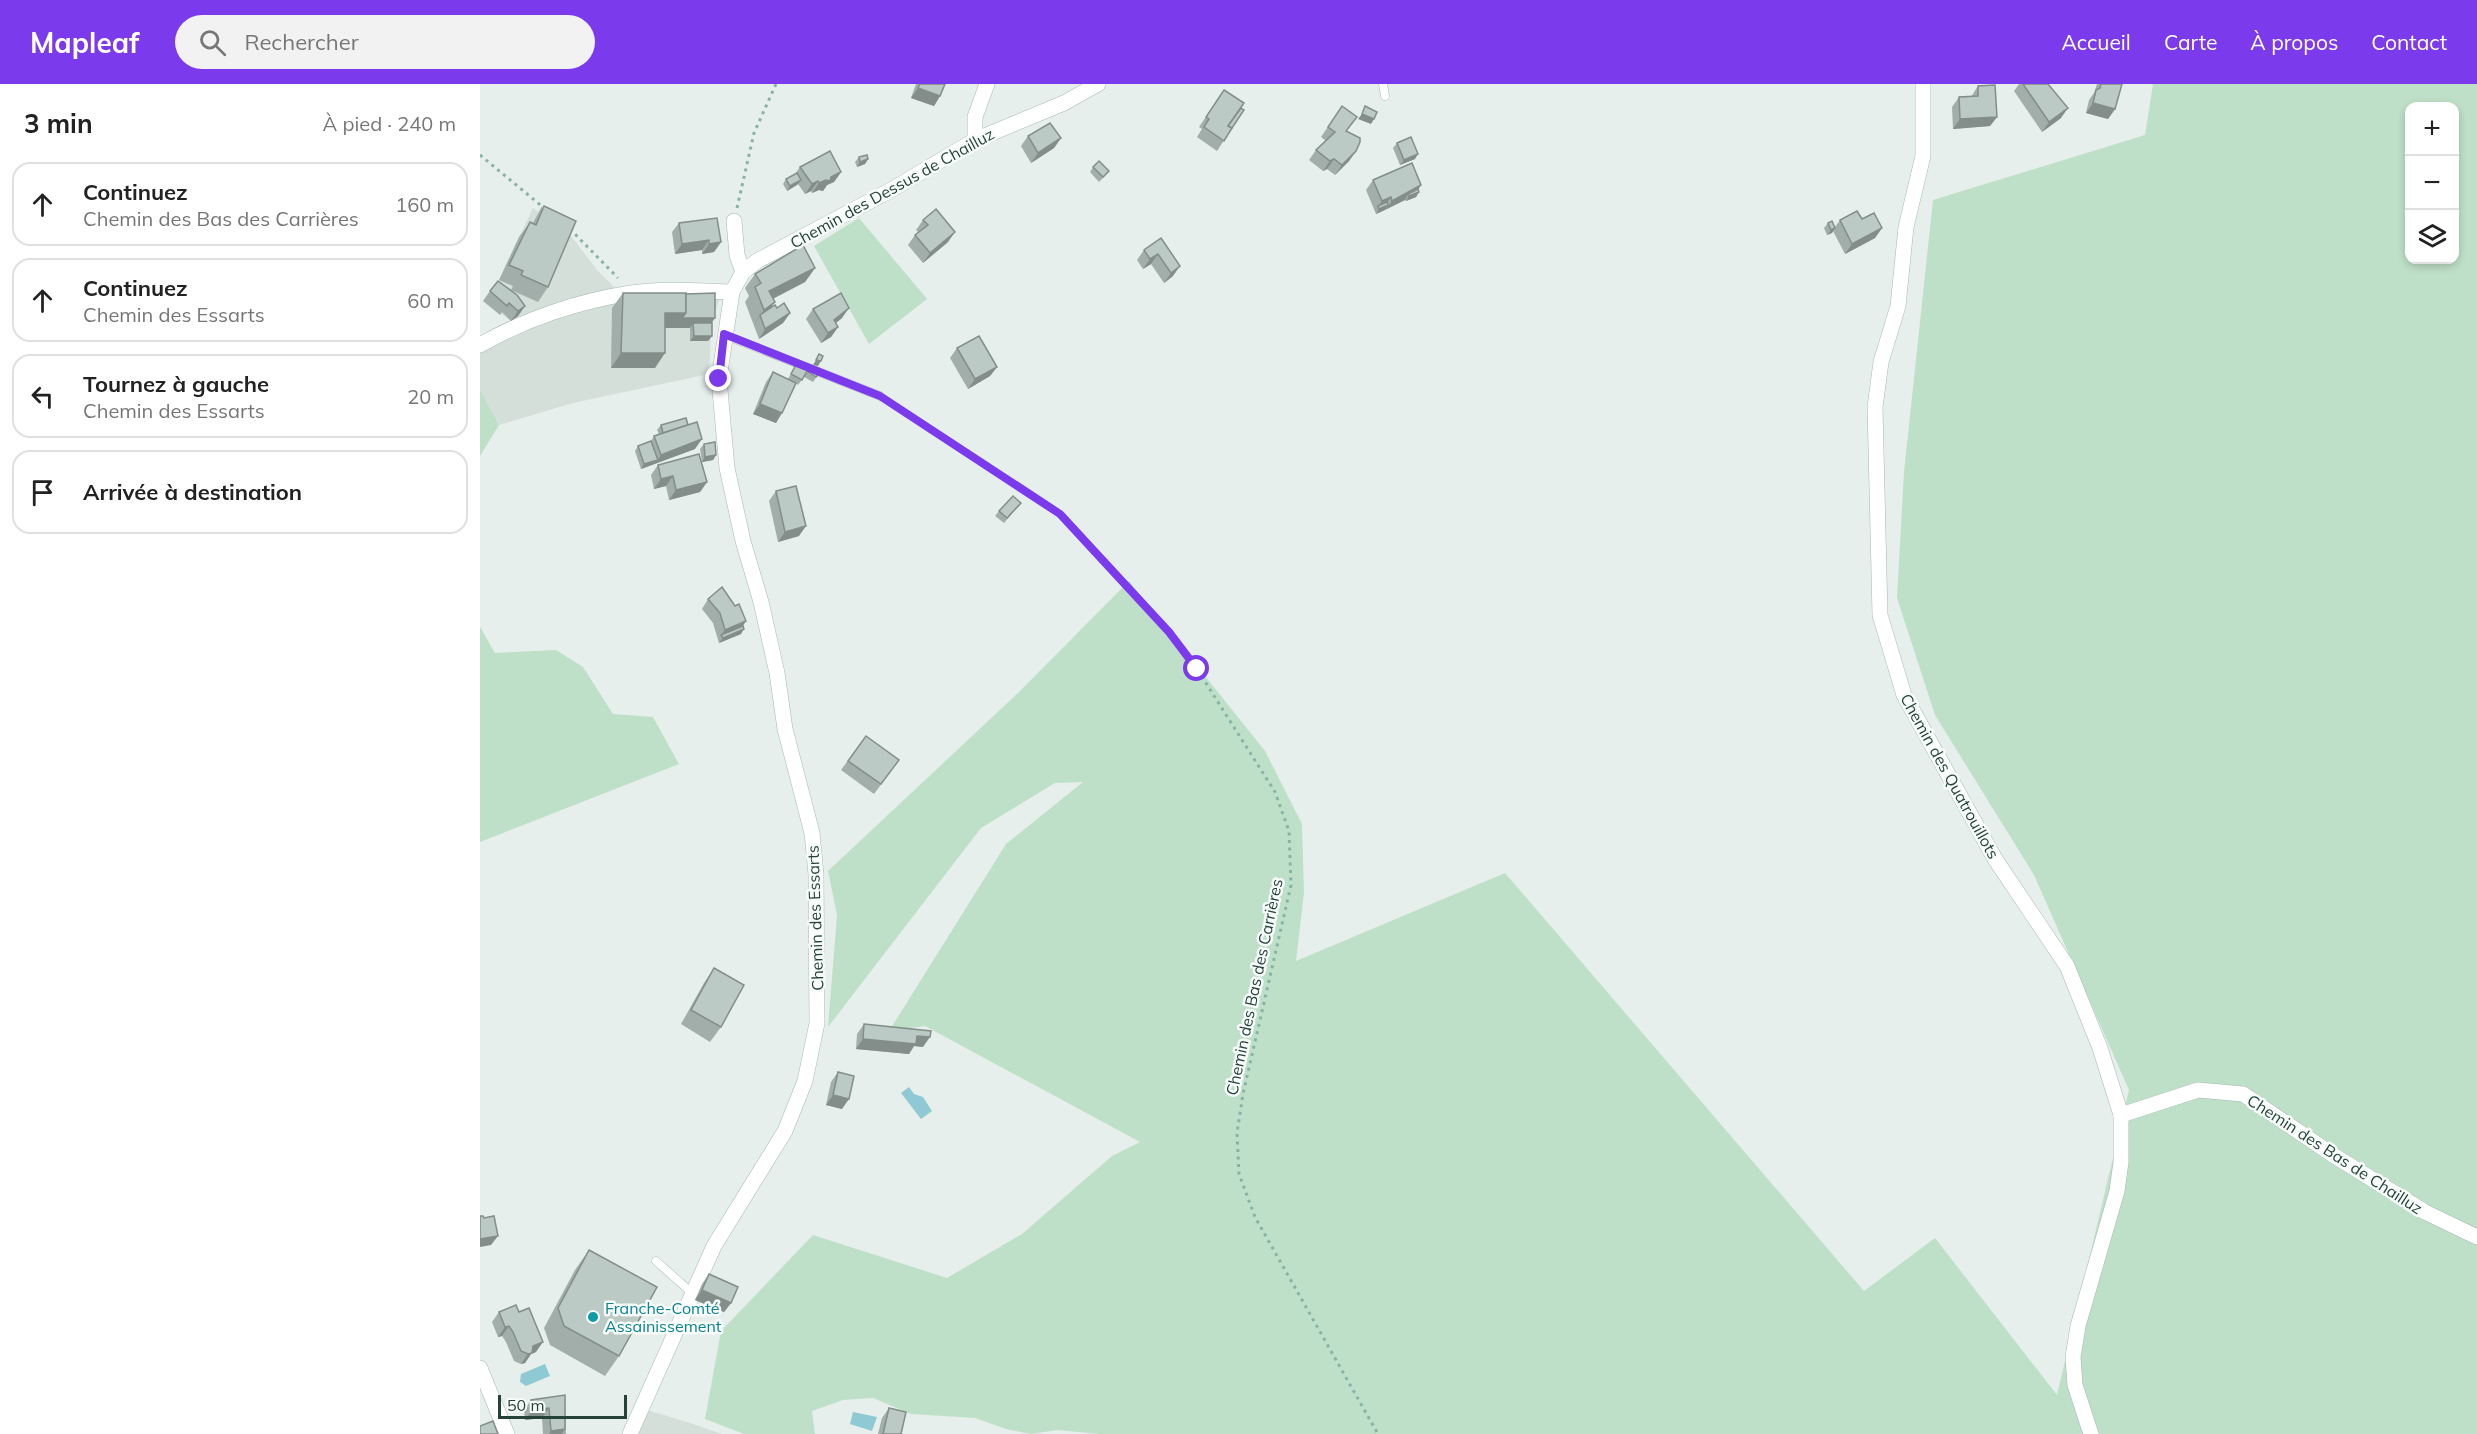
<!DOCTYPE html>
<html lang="fr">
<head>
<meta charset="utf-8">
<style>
  body { margin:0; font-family:Mulish,sans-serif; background:#f2f2f2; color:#222 }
  .controls { position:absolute; right:18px; top:18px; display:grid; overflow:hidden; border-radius:12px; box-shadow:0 3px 9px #0003 }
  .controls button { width:54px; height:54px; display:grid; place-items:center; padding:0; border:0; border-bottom:2px solid #e0e0e0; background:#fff; color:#222; font:30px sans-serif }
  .scale { position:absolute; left:18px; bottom:15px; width:129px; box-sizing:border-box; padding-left:6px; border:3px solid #24423a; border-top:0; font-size:16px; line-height:21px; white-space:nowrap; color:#24423a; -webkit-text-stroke:4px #f7fbf9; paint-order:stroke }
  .stop { position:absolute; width:18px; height:18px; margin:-14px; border:4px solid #7c3aed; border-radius:50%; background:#fff }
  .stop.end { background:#7c3aed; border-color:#fff; box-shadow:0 2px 6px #0008 }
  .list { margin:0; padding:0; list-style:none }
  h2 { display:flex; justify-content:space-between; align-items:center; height:78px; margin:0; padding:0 24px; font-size:26px }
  h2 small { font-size:20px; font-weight:400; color:#767676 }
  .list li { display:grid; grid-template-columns:39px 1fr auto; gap:18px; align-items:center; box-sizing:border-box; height:84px; margin:0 12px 12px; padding:0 12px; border:2px solid #e0e0e0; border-radius:18px }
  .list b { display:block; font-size:22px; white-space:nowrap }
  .list p { margin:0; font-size:20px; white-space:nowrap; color:#767676 }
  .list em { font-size:20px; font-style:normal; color:#767676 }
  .icon { flex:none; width:33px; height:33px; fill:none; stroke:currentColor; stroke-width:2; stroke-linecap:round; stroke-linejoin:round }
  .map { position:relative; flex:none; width:1997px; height:1350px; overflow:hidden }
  header { display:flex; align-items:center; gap:36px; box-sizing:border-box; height:84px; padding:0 30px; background:#7c3aed; color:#fff }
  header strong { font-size:28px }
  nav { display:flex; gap:33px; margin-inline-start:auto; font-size:21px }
  .search { width:420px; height:54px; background:#f2f2f2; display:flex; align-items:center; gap:15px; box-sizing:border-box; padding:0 21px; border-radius:33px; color:#767676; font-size:22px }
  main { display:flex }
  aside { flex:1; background:#fff }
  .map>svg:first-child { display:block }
  .built { fill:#d4dfda }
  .green { fill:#bfe0c8; fill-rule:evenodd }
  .water { fill:#8ec9d4 }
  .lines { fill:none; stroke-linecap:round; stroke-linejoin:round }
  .service-casing { stroke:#a8b8b2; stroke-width:9 }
  .minor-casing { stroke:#a8b8b2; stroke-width:16 }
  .path { stroke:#86b3a5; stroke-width:3; stroke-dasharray:3 4.5; stroke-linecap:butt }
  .service { stroke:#fff; stroke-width:8 }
  .minor { stroke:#fff; stroke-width:15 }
  .wall { fill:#a1aea9 }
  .shaded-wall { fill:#838d89 }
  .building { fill:#bbcac4; stroke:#838d89; stroke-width:1.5 }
  .route { stroke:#7c3aed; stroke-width:8 }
  .culture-dot { fill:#0f9aa8; stroke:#f7fbf9; stroke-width:2 }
  .labels { text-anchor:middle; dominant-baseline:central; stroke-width:5; stroke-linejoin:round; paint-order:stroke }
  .street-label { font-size:16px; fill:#24423a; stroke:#f7fbf9 }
  .culture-label { font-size:16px; fill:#0d838f; stroke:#f7fbf9; text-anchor:start }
</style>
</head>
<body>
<header>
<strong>Mapleaf</strong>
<div class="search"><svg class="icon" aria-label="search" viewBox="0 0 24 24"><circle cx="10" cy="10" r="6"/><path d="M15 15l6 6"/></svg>Rechercher</div>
<nav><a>Accueil</a><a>Carte</a><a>À propos</a><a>Contact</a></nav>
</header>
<main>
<aside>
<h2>3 min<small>À pied · 240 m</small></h2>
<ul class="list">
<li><svg class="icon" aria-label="ahead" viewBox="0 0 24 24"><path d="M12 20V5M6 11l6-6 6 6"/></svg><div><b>Continuez</b><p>Chemin des Bas des Carrières</p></div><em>160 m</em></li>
<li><svg class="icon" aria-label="ahead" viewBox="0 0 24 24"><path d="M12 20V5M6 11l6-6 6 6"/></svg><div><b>Continuez</b><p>Chemin des Essarts</p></div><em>60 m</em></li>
<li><svg class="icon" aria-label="left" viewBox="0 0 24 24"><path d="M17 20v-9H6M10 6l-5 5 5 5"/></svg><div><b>Tournez à gauche</b><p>Chemin des Essarts</p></div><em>20 m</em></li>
<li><svg class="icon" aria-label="arrive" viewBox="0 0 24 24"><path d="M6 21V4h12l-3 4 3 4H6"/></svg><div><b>Arrivée à destination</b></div></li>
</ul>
</aside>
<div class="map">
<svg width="1997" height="1350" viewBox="0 0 1997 1350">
  <rect width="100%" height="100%" fill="#e6efeb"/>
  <!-- built -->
  <g class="built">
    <path d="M53 124 88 148 117 186 138 207 42 232 32 238 3 217 19 196Z"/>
    <path d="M195 215H239L231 246 229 290 93 319 19 341 0 305V268L69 235 132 219Z"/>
    <path d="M167 1326 210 1339 242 1350H158Z"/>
  </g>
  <!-- green -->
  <g class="green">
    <path d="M1673 0H1997V1350H620L577 1346 551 1350 526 1345 495 1334 431 1330 393 1314 363 1316 332 1327 335 1350H264L225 1335 241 1247 333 1151 467 1194 542 1150 632 1072 660 1058 445 942 409 947 526 760 603 698 575 699 501 744 348 943 357 831 348 787 538 609 649 497 785 667 822 740 824 809 816 877 1025 789 1384 1207 1455 1154 1577 1311 1649 1006 1554 791 1455 631 1417 514 1424 388 1453 116 1665 51ZM1930 22H1974V176H1930Z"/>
    <path d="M379 134 447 215 389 260 334 162Z"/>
    <path d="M0 305 19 341 0 372Z"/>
    <path d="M0 543 15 569 76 566 103 583 133 630 173 633 199 680 0 758Z"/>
  </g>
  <!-- water -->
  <g class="water">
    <path d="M429 1003 434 1010 443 1013 452 1027 441 1035 421 1009Z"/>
    <path d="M65 1280 70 1292 46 1302 40 1298 41 1290Z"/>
    <path d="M373 1328 397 1333 392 1347 370 1340Z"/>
  </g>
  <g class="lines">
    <defs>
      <g id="service">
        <path d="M903 0 905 12"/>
        <path d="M245 251 400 312"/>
        <path d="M176 1177 211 1208"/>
      </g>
      <g id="minor">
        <path d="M1443 0V72L1426 143 1418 222 1401 278 1395 323 1400 531 1424 611 1515 775 1587 882 1620 964 1641 1031V1078L1637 1107 1598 1242 1593 1273 1595 1301 1611 1350"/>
        <path d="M495 56V33L507 0"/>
        <path d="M254 137 257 171 263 188"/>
        <path d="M0 261C45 235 99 217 151 209 184 204 218 207 252 208"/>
        <path d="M1641 1031 1718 1006 1763 1010 1853 1071 1945 1128 1997 1153"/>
        <path d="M0 1284 27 1350"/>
        <path d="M150 1350 234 1162 305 1047 325 997 337 939 336 790 332 749 305 645 297 589 281 518 263 457 247 384 239 295 252 208 263 188 277 177 411 106 495 56 584 19 618 0"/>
      </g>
    </defs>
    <!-- service casing -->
    <use href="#service" class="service-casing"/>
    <!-- minor casing -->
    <use href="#minor" class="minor-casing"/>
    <!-- path -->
    <g class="path">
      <path d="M0 71 64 124"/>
      <path d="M257 124 274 49 296 0"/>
      <path d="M90 145 138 194"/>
      <path d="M409 318 580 430 689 548 717 585 795 708 809 747 811 801 763 1010 757 1049 759 1090 775 1133 898 1350"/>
    </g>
    <!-- service -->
    <use href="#service" class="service"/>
    <!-- minor -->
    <use href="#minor" class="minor"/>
  </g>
  <!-- wall -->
  <g class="wall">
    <path d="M436 0H465L460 12 454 22 431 14Z"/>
    <path d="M1539 0H1568L1581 34 1562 48 1534 7Z"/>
    <path d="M1617 0H1642L1635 25 1628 35 1606 29 1609 16 1614 9Z"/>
    <path d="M1498 2 1517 33 1510 42 1473 45 1472 23 1479 13H1491Z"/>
    <path d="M744 6 761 24 764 26 737 67 717 53 722 45 719 43Z"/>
    <path d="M862 22 867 47 876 67 869 77 855 91 847 85 843 87 829 76 836 66 846 57 841 53Z"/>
    <path d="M548 52 581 54 574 64 551 79 541 62Z"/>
    <path d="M917 59 935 75 920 81 913 64Z"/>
    <path d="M379 73 388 75 385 80 377 83 375 78Z"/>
    <path d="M320 83 361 88 354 98 347 101 343 107 339 106 332 109 331 107 325 110 318 100 307 107 303 100 306 95 315 90Z"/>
    <path d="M613 83 625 92 619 98 610 88Z"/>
    <path d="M893 96 941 101 938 106 939 108 936 113 926 117 925 116 896 130 886 106Z"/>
    <path d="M62 122 68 203 58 218 31 206 33 202 19 196 39 153 50 138 53 139Z"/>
    <path d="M1382 135 1402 144 1395 154 1365 170 1353 147 1352 149 1347 151 1344 144 1348 139 1355 143 1360 136Z"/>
    <path d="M443 136 468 158 443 179 428 161 435 151 438 148 436 146Z"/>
    <path d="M199 139 241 158 234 168 222 170V166L195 170 192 148Z"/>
    <path d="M681 154 693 192 684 199 671 180 663 185 657 176 664 166Z"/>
    <path d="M335 184 325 198 293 215 291 224H297L310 229 303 239 279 255 265 218 269 212 265 204 275 190Z"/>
    <path d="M10 207 45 222 38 232 31 237 22 228 20 231 3 217Z"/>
    <path d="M143 209 232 239V252L228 257H210V244H185L175 284H131L132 224Z"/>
    <path d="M333 225 362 234 356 239 358 243 351 253 341 259 326 235Z"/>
    <path d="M477 264 517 283 510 292 488 305 470 274Z"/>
    <path d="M317 279 328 285 339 289 333 298 324 293 318 301 316 299 296 339 273 330 286 298 293 288 308 295Z"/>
    <path d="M181 341 215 365 161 385 155 367 158 362 171 357 174 352 179 350 177 346Z"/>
    <path d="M224 360 236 371 233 376 222 378 220 365Z"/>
    <path d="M178 381 227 398 220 408 189 416 186 402 174 405 171 391Z"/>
    <path d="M296 407 319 452 298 458 289 417Z"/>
    <path d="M541 419 524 439 515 432 519 427Z"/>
    <path d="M228 515 266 537 263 542 261 550 239 559 233 539 222 525Z"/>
    <path d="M386 652 419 676 394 710 361 686Z"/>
    <path d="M234 884 241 943 230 958 201 940 224 899Z"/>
    <path d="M384 940 443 963 434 962 429 970 376 965 377 950Z"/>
    <path d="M358 988 362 1025 346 1021 351 998Z"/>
    <path d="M109 1166 139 1272 125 1292 70 1261 64 1244 95 1186Z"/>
    <path d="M229 1190 251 1219 244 1228 215 1216 222 1200Z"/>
    <path d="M19 1228 56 1268 51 1270 45 1279 41 1280 34 1277 26 1258 22 1252 18 1253 12 1238Z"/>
    <path d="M85 1311 86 1350H63L62 1334 45 1336 44 1326 51 1316Z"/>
    <path d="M409 1324 421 1350H398L402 1334Z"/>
  </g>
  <!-- shaded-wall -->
  <g class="shaded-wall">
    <path d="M438 4 460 12 454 22 431 14Z"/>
    <path d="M1613 19 1635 25 1628 35 1606 29Z"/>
    <path d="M1588 24 1581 34 1562 48 1569 38Z"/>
    <path d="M882 30 894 35 891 40 878 35Z"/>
    <path d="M1517 33 1510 42 1473 45 1480 35Z"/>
    <path d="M581 54 574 64 551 79 558 69Z"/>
    <path d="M876 67 869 77 855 91 862 81Z"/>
    <path d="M938 70 935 75 920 81 924 76Z"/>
    <path d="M388 75 385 80 377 83 380 78Z"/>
    <path d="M854 75 847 85 843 87 850 77Z"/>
    <path d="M361 88 354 98 347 101 343 107 339 106 332 109 339 99Z"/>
    <path d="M321 96 317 101 307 107 310 102Z"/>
    <path d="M338 97 331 107 325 110 332 100Z"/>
    <path d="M941 101 935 110 939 108 936 113 926 117 929 112 928 110 925 116 905 126 912 117Z"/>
    <path d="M911 113 904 123 898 122 895 127 902 117Z"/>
    <path d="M908 121 905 126 896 130 899 125Z"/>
    <path d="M1355 144 1352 149 1347 151 1351 146Z"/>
    <path d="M1402 144 1395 154 1365 170 1372 160Z"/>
    <path d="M475 148 468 158 443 179 450 169Z"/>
    <path d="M229 156 222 166 195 170 202 160Z"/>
    <path d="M241 158 234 168 222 170 229 160Z"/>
    <path d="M678 170 671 180 663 185 670 175Z"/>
    <path d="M700 182 693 192 684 199 691 189Z"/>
    <path d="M335 184 325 198 282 220 289 207Z"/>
    <path d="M295 218 285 232 280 231 274 241 284 226Z"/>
    <path d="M45 222 38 232 31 237 38 227Z"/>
    <path d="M369 224 362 234 347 246 354 236Z"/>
    <path d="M185 229H206L235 234 228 244 213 239 210 244H175Z"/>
    <path d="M310 229 303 239 279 255 285 245Z"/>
    <path d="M358 243 351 253 341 259 348 249Z"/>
    <path d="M214 252H232L228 257H210Z"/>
    <path d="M141 269H185L175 284H131Z"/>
    <path d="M336 276 341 277 338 282 333 281Z"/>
    <path d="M517 283 510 292 488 305 495 295Z"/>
    <path d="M280 320 302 329 296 339 273 330Z"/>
    <path d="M222 355 215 365 161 385 164 380 178 376 181 371Z"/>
    <path d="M236 371 233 376 222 378 225 373Z"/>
    <path d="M193 392 186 402 174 405 181 395Z"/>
    <path d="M227 398 220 408 189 416 196 406Z"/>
    <path d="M326 442 319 452 298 458 305 448Z"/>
    <path d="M266 537 259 547 241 551 245 546Z"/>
    <path d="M264 545 261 550 239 559 243 554Z"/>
    <path d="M437 952 450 953 443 963 434 962 429 970 376 965 383 955Z"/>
    <path d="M353 1011 369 1015 362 1025 346 1021Z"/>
    <path d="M18 1152 11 1161 0 1163V1155Z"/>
    <path d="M222 1206 251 1219 244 1228 215 1216Z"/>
    <path d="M29 1242 22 1252 18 1253 25 1243Z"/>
    <path d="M63 1258 56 1268 51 1270 45 1279 41 1280 53 1262Z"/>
    <path d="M69 1324 62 1334 45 1336 52 1326Z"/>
    <path d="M85 1345 82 1350H69L71 1347Z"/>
  </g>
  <!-- building -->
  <g class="building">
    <path d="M440 0H465L460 12 438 4Z"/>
    <path d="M1543 0H1568L1588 24 1569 38Z"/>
    <path d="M1621 0H1642L1635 25 1613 19 1616 6 1620 4Z"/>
    <path d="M1515 1 1517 33 1480 35 1479 13 1498 12V2Z"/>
    <path d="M744 6 764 19 748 42 752 44 744 57 724 43 729 35 726 33Z"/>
    <path d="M862 22 877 33 866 47 880 54V58L876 67 862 81 854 75 850 77 836 66 855 48 848 43Z"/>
    <path d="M885 22 897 28 894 35 882 30Z"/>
    <path d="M761 24 764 26 752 44 748 42Z"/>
    <path d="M570 39 581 54 558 69 548 52Z"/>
    <path d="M931 53 938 70 924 76 917 59Z"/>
    <path d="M350 67 361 88 351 93 350 97 346 96 339 99 338 97 332 100 320 83Z"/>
    <path d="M387 71 388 75 380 78 379 73Z"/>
    <path d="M619 77 629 87 623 93 613 83Z"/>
    <path d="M932 79 941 101 912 117 911 113 902 117 893 96Z"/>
    <path d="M317 89 321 96 310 102 306 95Z"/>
    <path d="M938 105 939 108 929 112 928 110Z"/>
    <path d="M907 118 908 121 899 125 898 122Z"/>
    <path d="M64 122 96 137 68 203 41 191 43 187 29 181 50 138 56 141Z"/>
    <path d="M456 125 475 148 450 169 435 151 448 141 443 136Z"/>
    <path d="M1377 127 1382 135 1394 129 1402 144 1372 160 1360 136Z"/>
    <path d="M237 134 241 158 229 160V156L202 160 199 139Z"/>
    <path d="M1352 137 1355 144 1351 146 1348 139Z"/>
    <path d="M681 154 700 182 691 189 678 170 670 175 664 166Z"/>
    <path d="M323 161 335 184 289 207 295 218 284 226 275 203 281 199 275 190Z"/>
    <path d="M18 197 37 211 45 222 38 227 29 219 27 222 10 207Z"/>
    <path d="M143 209H206V229H185V269H141Z"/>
    <path d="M235 209V234H202L206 229V210Z"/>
    <path d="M361 209 369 224 354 236 358 243 348 249 333 225Z"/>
    <path d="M304 219 310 229 285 245 280 231 295 221 297 224Z"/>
    <path d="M213 239H232V252H214Z"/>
    <path d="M499 252 517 283 495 295 477 264Z"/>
    <path d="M339 270 343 272 341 277 336 276Z"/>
    <path d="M317 279 328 285 330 283 339 289 336 293 327 287 322 296 311 290Z"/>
    <path d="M293 288 316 299 302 329 280 320Z"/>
    <path d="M206 334 208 341 183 349 181 341Z"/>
    <path d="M217 338 222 355 181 371 174 352Z"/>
    <path d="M171 357 178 376 164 380 158 362Z"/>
    <path d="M235 358 236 371 225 373 224 360Z"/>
    <path d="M219 370 227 398 196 406 193 392 181 395 178 381Z"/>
    <path d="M316 402 326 442 305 448 296 407Z"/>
    <path d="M533 412 541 419 527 434 519 427Z"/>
    <path d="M242 503 255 522 259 520 266 537 245 546 240 529 228 515Z"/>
    <path d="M263 542 264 545 243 554 241 551Z"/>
    <path d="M386 652 419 676 401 700 368 677Z"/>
    <path d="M234 884 264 901 241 943 211 926Z"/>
    <path d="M384 940 451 947 450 953 437 952 436 960 383 955Z"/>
    <path d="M358 988 374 992 369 1015 353 1011Z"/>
    <path d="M0 1132H3L4 1134 14 1132 18 1152 0 1155Z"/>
    <path d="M109 1166 177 1203 139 1272 84 1242 78 1224Z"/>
    <path d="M229 1190 258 1203 251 1219 222 1206Z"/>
    <path d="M36 1221 39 1228 49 1224 63 1258 53 1262 52 1269 48 1270 41 1267 33 1248 29 1242 25 1243 19 1228Z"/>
    <path d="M85 1311V1345L71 1347 69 1324 52 1326 51 1316Z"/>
    <path d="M409 1324 426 1328 421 1350H403Z"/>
    <path d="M13 1337 18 1350H0V1342Z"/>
  </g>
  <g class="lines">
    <!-- route -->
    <path class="route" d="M239 295 244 250 400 312 580 430 689 548 717 585"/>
  </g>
  <!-- markers -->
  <circle class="culture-dot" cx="113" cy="1233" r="6"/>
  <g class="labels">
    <!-- street labels -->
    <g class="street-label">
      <text transform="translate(412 104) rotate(-29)">Chemin des Dessus de Chailluz</text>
      <text transform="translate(1470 692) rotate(61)">Chemin des Quatrouillots</text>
      <text transform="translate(335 834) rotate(-92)">Chemin des Essarts</text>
      <text transform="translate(774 903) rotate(-78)">Chemin des Bas des Carrières</text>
      <text transform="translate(1855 1070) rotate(33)">Chemin des Bas de Chailluz</text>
    </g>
    <!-- culture labels -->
    <g class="culture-label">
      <text x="125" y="1224">Franche-Comté<tspan x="125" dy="18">Assainissement</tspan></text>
    </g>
  </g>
</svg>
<div class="controls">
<button>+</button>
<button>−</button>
<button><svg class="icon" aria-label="layers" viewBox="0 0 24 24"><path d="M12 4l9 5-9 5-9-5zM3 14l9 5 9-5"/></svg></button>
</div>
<div class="scale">50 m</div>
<div class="stop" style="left:717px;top:585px"></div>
<div class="stop end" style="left:239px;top:295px"></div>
</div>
</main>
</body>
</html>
